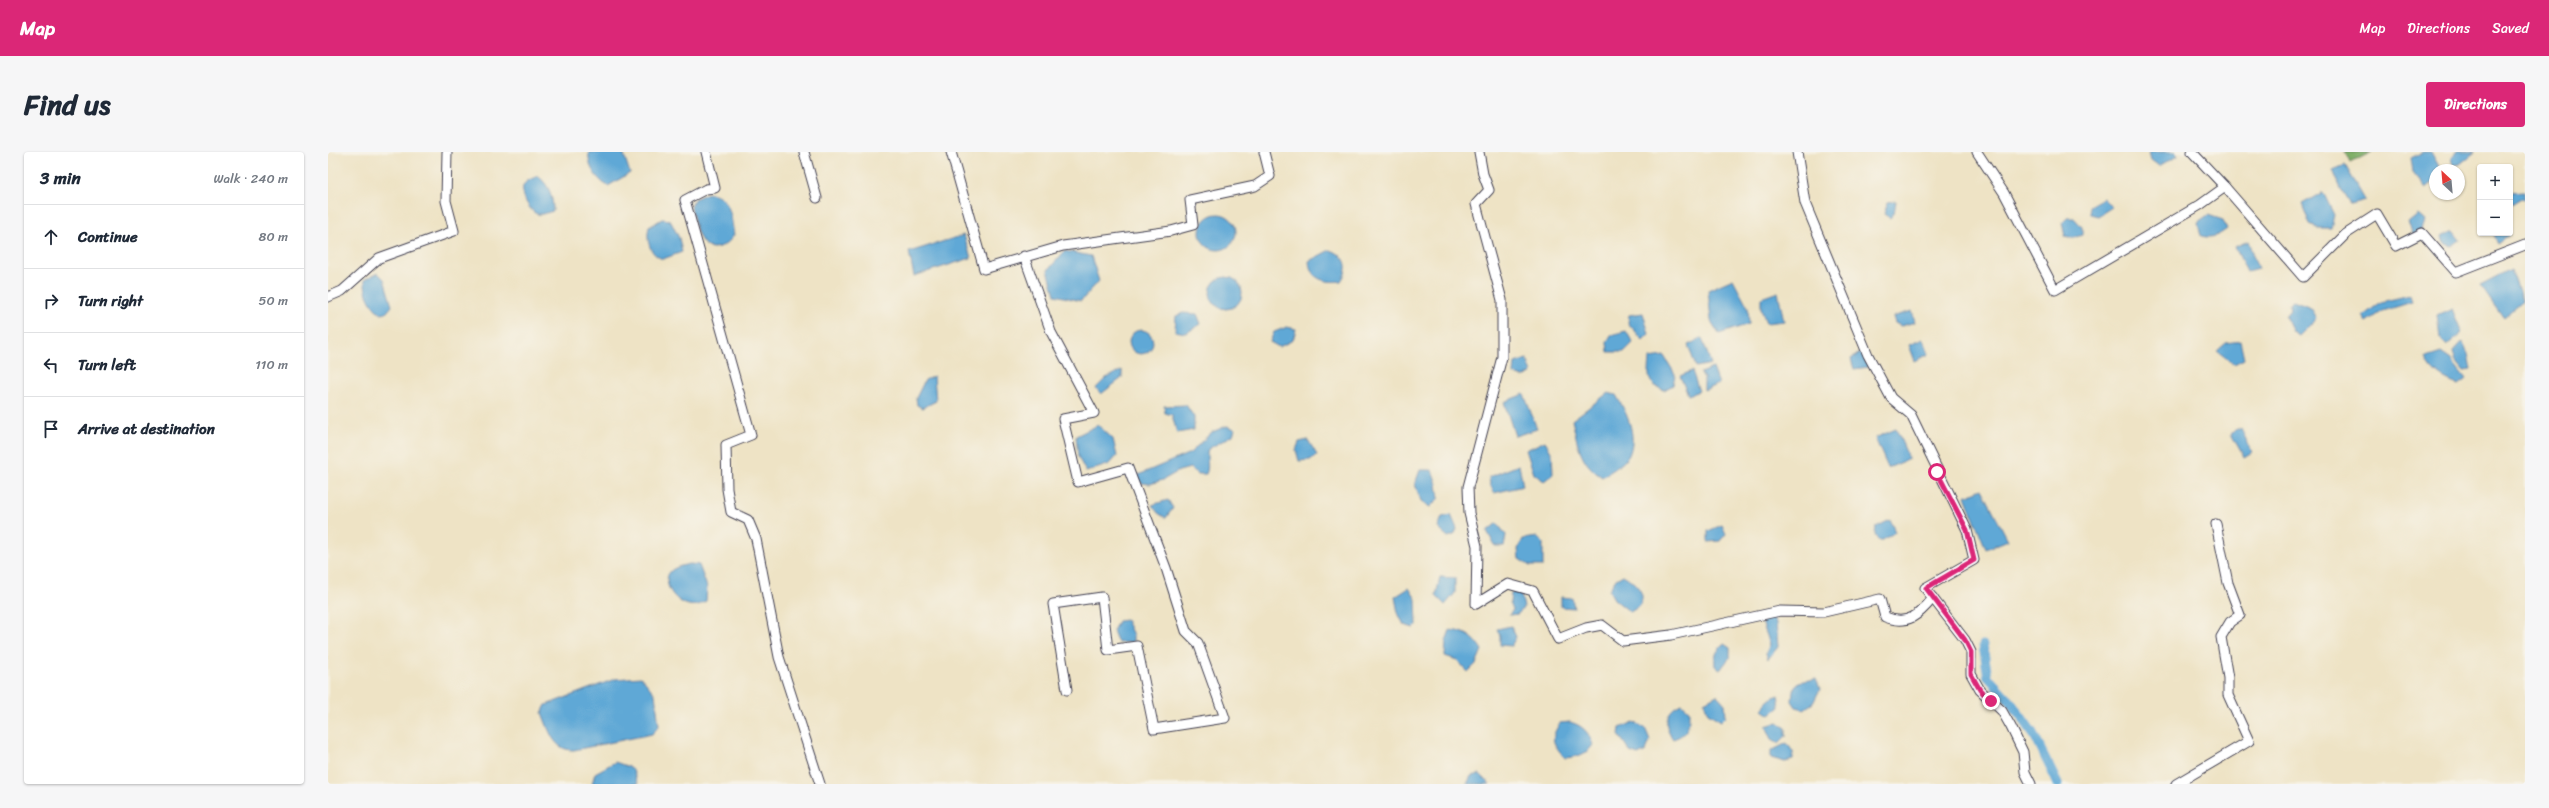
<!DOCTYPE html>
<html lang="en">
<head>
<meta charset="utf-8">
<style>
  body { margin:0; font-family:Sriracha,sans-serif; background:#f6f6f7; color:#1f2937 }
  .controls { position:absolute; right:12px; top:12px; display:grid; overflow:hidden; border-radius:4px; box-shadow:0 1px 3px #0004 }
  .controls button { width:36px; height:36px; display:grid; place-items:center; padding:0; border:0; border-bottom:1px solid #e0e1e3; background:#fff; color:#1f2937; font:20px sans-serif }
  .compass { position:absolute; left:2101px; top:12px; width:36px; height:36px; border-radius:50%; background:#fff; box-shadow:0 1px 3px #0004; rotate:334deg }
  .stop { position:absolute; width:12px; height:12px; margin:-9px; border:3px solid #db2777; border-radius:50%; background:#fff }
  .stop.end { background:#db2777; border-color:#fff; box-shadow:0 1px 4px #0008 }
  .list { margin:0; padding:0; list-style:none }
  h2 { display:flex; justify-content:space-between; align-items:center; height:52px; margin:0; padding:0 16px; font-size:17px }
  h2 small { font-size:13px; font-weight:400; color:#747a83 }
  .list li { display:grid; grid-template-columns:26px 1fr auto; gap:12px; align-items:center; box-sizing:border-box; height:64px; padding:0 16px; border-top:1px solid #e0e1e3 }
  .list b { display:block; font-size:15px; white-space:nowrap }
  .list em { font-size:13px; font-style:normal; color:#747a83 }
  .icon { flex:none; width:22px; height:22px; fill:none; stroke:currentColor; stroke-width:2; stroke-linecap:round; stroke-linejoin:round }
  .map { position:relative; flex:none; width:2197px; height:632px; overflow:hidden; border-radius:4px }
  header { display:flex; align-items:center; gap:24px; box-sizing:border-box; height:56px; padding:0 20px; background:#db2777; color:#fff }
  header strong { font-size:19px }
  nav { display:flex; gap:22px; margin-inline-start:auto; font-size:14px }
  .intro { display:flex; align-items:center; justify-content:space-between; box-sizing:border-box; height:96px; padding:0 24px }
  h1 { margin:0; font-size:28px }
  .button { padding:10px 18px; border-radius:4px; background:#db2777; color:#fff; font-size:14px; font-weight:700 }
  main { display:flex; gap:24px; padding:0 24px }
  aside { flex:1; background:#fff; border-radius:4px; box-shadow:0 1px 3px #0004 }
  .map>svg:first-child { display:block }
  .forest { fill:#7faf68; stroke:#506852 }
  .water { fill:#5ea8d6; stroke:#406588 }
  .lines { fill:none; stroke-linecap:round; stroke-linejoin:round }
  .canal { stroke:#5ea8d6; stroke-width:9 }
  .minor-casing { stroke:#413f50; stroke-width:11 }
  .minor { stroke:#fff; stroke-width:9 }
  .route { stroke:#db2777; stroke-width:5 }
</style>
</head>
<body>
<header>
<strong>Map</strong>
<nav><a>Map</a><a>Directions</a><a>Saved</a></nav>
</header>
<div class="intro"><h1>Find us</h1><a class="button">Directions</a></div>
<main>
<aside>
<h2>3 min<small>Walk · 240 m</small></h2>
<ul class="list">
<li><svg class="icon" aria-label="ahead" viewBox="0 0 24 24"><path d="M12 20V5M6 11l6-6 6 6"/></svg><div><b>Continue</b></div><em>80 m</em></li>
<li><svg class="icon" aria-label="right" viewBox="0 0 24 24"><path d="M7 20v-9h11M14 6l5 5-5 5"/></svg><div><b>Turn right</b></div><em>50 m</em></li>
<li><svg class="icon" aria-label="left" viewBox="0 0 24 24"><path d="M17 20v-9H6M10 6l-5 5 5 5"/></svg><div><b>Turn left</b></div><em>110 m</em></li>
<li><svg class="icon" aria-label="arrive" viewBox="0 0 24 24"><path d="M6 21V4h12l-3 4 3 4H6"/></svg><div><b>Arrive at destination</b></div></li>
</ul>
</aside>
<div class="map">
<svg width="2197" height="632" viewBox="0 0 2197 632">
  <rect width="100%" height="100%" fill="#f7f3e8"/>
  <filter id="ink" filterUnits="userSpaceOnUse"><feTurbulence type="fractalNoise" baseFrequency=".025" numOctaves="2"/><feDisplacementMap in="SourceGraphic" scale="8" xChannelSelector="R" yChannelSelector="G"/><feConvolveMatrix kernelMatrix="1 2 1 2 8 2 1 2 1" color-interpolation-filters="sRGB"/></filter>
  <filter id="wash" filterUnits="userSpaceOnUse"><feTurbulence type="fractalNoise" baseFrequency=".012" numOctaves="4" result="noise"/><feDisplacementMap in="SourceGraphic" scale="16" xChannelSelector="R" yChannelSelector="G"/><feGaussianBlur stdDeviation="0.9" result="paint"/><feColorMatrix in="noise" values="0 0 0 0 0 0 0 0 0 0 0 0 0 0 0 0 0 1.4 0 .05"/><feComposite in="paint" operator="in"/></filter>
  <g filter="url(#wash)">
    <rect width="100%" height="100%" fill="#eee3c5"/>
    <!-- forest -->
    <path class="forest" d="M2017 0H2044L2022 11Z"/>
    <!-- water -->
    <g class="water">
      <path d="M261 0H295L302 21 280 34C269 28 259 14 261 0Z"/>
      <path d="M1821 0H1848L1850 3 1831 14 1823 8Z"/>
      <path d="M2095 0H2103L2113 18H2107V29L2098 36 2085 20 2083 6Z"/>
      <path d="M2129 0H2147L2132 12 2126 13 2124 6Z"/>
      <path d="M2017 13 2037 48 2022 52 2013 37 2005 18Z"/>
      <path d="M210 24C221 33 225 44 225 59 220 60 215 63 209 62 201 59 191 40 196 32 199 28 206 26 210 24Z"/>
      <path d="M2197 39V48L2193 47 2182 54V40Z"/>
      <path d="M1995 40 2006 63 2003 76H1989L1982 73 1974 52Z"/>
      <path d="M380 41C403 42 403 66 406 83 402 89 398 93 391 95 370 102 367 70 363 55L366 47Z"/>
      <path d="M1775 46 1784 55 1770 64 1762 62 1761 54Z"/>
      <path d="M1568 49 1566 61 1562 66 1556 62 1560 50Z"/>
      <circle cx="890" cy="80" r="18"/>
      <path d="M1880 63 1895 68 1899 77C1891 83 1884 87 1873 84L1870 70Z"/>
      <path d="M2090 63 2097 69 2094 78 2085 82 2080 71Z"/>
      <path d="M1739 66H1746L1754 75V83L1745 86 1737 84 1734 71Z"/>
      <path d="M334 67 342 68 351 86 354 100 335 107C321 103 318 87 321 75Z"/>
      <path d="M2125 79 2132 88 2124 94 2117 91 2115 85Z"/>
      <path d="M2165 81H2181L2182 82 2170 91Z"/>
      <path d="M636 83 643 106 586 124 581 100Z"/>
      <path d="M1920 89 1930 117 1919 120 1907 95Z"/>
      <path d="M1002 98C1018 103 1023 115 1013 129 998 131 982 128 981 109Z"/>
      <path d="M737 99 763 104 771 129 753 149 727 143 720 118Z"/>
      <path d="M2183 117 2194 149 2175 166 2152 133Z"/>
      <path d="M50 121 56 127 64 154 58 161 53 162C42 153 36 141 37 127Z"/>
      <circle cx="898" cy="141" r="16"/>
      <path d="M1405 127 1420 155 1421 172 1391 182 1383 169 1380 138Z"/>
      <path d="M1450 140 1456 169 1438 171 1433 156V146Z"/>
      <path d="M2082 143 2084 150 2055 159 2039 170 2035 164 2053 150Z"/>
      <path d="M1965 149 1983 156 1989 166 1971 184 1965 180 1957 164 1962 158 1961 152Z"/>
      <path d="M2124 157 2134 181 2119 194 2112 186 2109 164Z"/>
      <path d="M1584 159 1587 170 1573 174 1567 171 1565 165Z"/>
      <path d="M855 161 869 162 873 172 858 181 847 179 848 164Z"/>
      <path d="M1315 161 1321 182 1315 188 1300 171 1301 163Z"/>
      <path d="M959 175 968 177 965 188 951 195 942 190 946 180Z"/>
      <circle cx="813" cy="190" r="12"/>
      <path d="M1298 179 1305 191 1296 200H1280L1279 190 1283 183Z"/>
      <path d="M1374 186 1383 212 1368 215 1360 193Z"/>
      <path d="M1595 187 1601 202 1587 209 1581 193Z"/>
      <path d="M1912 189 1916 207 1906 212 1889 199 1898 191Z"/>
      <path d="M2134 190 2140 202 2143 218 2136 219 2127 208 2125 200Z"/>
      <path d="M1533 200 1540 215 1526 217 1523 207Z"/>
      <path d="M2113 201 2123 208 2138 227 2130 233C2116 228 2103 221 2098 206Z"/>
      <path d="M1336 204 1347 222 1345 233 1336 238C1317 231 1321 224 1322 206Z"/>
      <path d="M1199 207 1204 221 1195 225 1186 222 1187 211Z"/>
      <path d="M1385 216 1391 232 1376 238V226L1372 221Z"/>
      <path d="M794 218V226L773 242 768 236 778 226Z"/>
      <path d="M1364 219 1371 239 1360 243 1352 224Z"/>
      <path d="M606 224 608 249 594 256 589 253 588 246 597 228Z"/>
      <path d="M1280 241 1288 243C1298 260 1310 282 1301 303 1297 311 1282 320 1274 325 1252 311 1250 293 1244 268Z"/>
      <path d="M1196 242 1209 277 1187 284 1176 250Z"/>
      <path d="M858 253 866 265V278L849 281 844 263 837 261 836 254Z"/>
      <path d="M770 273 785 287 789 304 782 312 758 320 750 305 748 284Z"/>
      <path d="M899 274 907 277 905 283 880 297C877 305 882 314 878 322H870L862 316 851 319 835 328 822 332 813 331 808 324 862 301 884 280Z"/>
      <path d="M1568 277 1581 307 1560 316 1547 286Z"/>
      <path d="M1908 277H1913L1924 300 1916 305 1903 282Z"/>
      <path d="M980 288 989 303 982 308 971 309 968 298 971 290Z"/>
      <path d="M1217 289 1224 302 1225 322 1216 329 1206 322 1198 298Z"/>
      <path d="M1191 313 1195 334 1166 341 1162 332 1161 325Z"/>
      <path d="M1092 318H1104L1109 332 1111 346 1102 355 1093 349 1087 332Z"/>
      <path d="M1654 337 1680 388 1658 397 1637 344Z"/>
      <path d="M840 348 845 356 838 366 830 361 824 353Z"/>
      <path d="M1123 363 1129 377 1126 383 1120 385 1110 376 1114 365Z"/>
      <path d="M1562 368 1567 380 1555 388H1550L1547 383 1548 375Z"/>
      <path d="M1169 371 1178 383 1176 394H1167L1159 379Z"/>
      <path d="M1394 373 1398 382 1392 389 1380 390V379Z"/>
      <path d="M1210 385 1215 391V414H1202L1191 407 1190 397 1195 387Z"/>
      <path d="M362 412 371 413 379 435 378 449C355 466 328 430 344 418 348 415 356 413 362 412Z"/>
      <path d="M1295 423C1311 432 1325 449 1302 460L1286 447 1281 438 1288 427Z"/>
      <path d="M1112 425 1127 426V441L1117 453 1108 444Z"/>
      <path d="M1081 436 1088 447 1089 473 1086 476 1076 473 1070 461 1067 445Z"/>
      <path d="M1192 439 1196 455 1190 462 1181 463 1185 458 1182 451 1183 441Z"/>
      <path d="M1233 445 1244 446 1246 456 1233 455Z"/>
      <path d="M1444 464 1448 471 1450 495 1440 507 1438 501 1442 492 1434 470Z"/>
      <path d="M798 468 805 483V490L790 491 785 479 790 469Z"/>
      <path d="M1183 474 1188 485 1183 494 1172 493V484L1169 477Z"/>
      <path d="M1122 478C1139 480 1146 485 1154 498L1148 512 1140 520 1129 508 1117 504 1118 489Z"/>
      <path d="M1396 492 1402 496V505L1392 518 1387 514C1386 504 1388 499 1396 492Z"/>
      <path d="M313 525 327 542 331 574 324 582 246 598C225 599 221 577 214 561L218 553 287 527Z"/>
      <path d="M1488 527 1492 537 1485 551 1476 557 1468 555 1464 549 1465 538 1471 530Z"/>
      <path d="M1389 543 1397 552 1398 564 1393 569 1380 561 1376 550Z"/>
      <path d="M1450 543 1452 555 1442 563 1435 558C1437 549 1442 547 1450 543Z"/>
      <path d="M1354 552 1361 558C1361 573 1361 582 1345 587 1334 574 1338 557 1354 552Z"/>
      <path d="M1242 570C1256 574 1261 581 1265 593 1258 603 1248 605 1237 606 1225 591 1221 588 1232 571Z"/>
      <path d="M1306 570 1317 576 1322 588 1318 599 1310 603 1302 600 1291 583 1292 576Z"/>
      <path d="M1450 570 1458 576V584L1451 591 1444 587 1438 574Z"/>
      <path d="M1459 591 1465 600V608L1457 610 1443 606V599Z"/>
      <path d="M287 610 304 616 310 632H264L267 621Z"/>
      <path d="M1152 622 1162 632H1139L1143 624Z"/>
    </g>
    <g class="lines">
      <!-- canal -->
      <path class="canal" d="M1655 493 1660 525 1682 549 1705 581 1730 632"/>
    </g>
  </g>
  <g filter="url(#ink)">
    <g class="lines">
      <defs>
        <g id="minor">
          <path d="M378 0 387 36 378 37 357 48 423 283 398 293 399 337 403 360 420 368 428 387 451 505 492 632"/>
          <path d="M476 0 489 46"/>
          <path d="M623 0 656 117 735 94 843 79 865 73 862 48 927 34 942 24 936 0"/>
          <path d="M1151 0 1155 22 1161 38 1148 52 1174 148V205L1140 335 1141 361 1149 394 1148 452 1180 432 1205 439 1230 487 1258 476 1274 473 1295 489 1343 483 1452 459 1496 460 1552 447 1557 465C1580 474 1591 463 1605 446"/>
          <path d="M1469 0 1477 51 1540 203 1563 246 1583 263 1639 378 1646 408 1597 436 1637 488 1643 500V522L1652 538 1674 559 1683 575 1695 600 1697 620 1703 632"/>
          <path d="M1649 0 1676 41 1727 138 1872 53 1897 35 1975 125 2018 82 2049 62 2068 94 2094 81 2128 120 2197 93"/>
          <path d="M1864 0 1897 35"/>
          <path d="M696 104 723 180 766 261 735 267 750 330 800 316 838 416 858 479 870 491 897 566 826 577 809 494 780 498 774 445 725 452 739 538"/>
          <path d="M0 145 14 139 51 106 126 79 118 49 119 0"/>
          <path d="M1848 632 1921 589 1900 543V526L1893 485 1902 470 1912 463 1900 431 1888 372"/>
        </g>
      </defs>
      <!-- minor casing -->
      <use href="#minor" class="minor-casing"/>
      <!-- minor -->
      <use href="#minor" class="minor"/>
    </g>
  </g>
  <g class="lines" filter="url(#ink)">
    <!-- route -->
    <path class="route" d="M1609 320 1639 378 1646 408 1598 436 1637 488 1643 500V522L1652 538 1663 549"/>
  </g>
</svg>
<div class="controls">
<button>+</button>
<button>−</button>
</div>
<svg class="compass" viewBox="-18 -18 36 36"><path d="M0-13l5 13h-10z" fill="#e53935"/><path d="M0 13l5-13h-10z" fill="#747a83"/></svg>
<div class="stop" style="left:1609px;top:320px"></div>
<div class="stop end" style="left:1663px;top:549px"></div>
</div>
</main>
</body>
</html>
